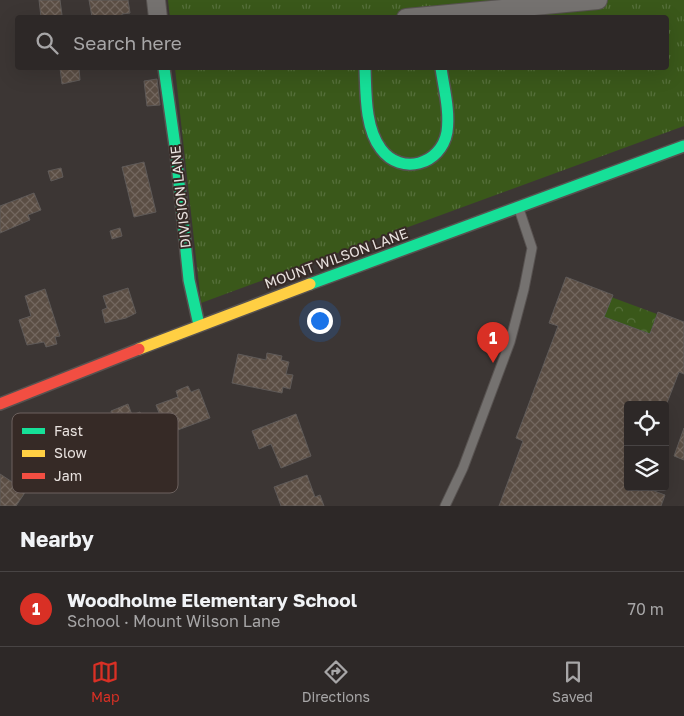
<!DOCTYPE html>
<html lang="en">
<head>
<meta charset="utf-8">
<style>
  body { margin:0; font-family:"Golos Text",sans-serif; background:#393433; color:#f1f3f6 }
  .controls { position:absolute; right:15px; bottom:15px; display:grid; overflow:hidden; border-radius:5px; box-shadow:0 5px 20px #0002 }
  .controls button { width:45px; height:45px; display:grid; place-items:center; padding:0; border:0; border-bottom:1px solid #484444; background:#2d2827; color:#f1f3f6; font:25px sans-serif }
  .you { position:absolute; left:319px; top:320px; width:18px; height:18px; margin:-12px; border:4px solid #fff; border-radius:50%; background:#1a73e8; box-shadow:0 0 0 8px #1a73e833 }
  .badge { display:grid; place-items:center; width:32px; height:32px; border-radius:50%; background:#d93025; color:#fff; font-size:16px; font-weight:700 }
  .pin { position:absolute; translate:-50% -41px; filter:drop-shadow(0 1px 2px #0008) }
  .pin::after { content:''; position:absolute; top:26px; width:18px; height:15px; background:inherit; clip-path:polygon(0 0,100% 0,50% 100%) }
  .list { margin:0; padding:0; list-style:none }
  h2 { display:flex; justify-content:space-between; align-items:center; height:65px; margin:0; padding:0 20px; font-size:21px }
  h2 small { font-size:16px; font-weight:400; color:#a7a6a7 }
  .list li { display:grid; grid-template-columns:32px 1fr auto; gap:15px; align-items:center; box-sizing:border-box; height:75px; padding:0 20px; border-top:1px solid #484444 }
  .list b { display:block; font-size:19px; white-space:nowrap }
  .list p { margin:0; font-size:16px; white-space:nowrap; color:#a7a6a7 }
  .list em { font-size:16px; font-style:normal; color:#a7a6a7 }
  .icon { flex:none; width:28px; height:28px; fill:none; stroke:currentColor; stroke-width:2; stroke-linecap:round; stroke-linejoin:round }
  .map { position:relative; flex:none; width:684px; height:506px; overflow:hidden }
  .search { position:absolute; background:#2d2827; box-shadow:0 5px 20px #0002; left:15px; right:15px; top:15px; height:55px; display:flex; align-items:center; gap:12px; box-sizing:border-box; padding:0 18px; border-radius:5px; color:#a7a6a7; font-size:19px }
  .sheet { height:140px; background:#2d2827 }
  nav { display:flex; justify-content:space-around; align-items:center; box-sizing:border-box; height:70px; border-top:1px solid #484444; background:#2d2827; font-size:14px; color:#a7a6a7 }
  nav a { display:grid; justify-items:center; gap:2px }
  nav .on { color:#d93025 }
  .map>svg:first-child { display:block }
  .grass { fill:url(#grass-tufts) }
  .park { fill:url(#park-crowns) }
  .building { fill:url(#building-cross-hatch); stroke:#5f5a58 }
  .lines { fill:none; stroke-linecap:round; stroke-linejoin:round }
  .lane-casing { stroke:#575250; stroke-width:11 }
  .street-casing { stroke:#575250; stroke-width:20 }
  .fast-casing { stroke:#575250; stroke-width:14 }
  .slow-casing { stroke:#575250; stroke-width:14 }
  .jam-casing { stroke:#575250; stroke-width:14 }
  .lane { stroke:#757270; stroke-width:9 }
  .street { stroke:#757270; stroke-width:18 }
  .fast { stroke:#16e098; stroke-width:11 }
  .slow { stroke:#ffcf43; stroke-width:11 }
  .jam { stroke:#f24e42; stroke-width:11 }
  .labels { text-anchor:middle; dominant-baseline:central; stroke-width:4; stroke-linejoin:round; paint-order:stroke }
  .street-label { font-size:14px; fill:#e9e2df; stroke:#362a26 }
  .key { fill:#362a26; stroke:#6c615e; stroke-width:1 }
  .key-label { font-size:14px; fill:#e9e2df }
</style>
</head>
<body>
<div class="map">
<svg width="684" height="506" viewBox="0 0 684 506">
  <defs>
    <pattern id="grass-tufts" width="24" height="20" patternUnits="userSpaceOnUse" patternTransform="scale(1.25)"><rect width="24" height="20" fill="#3a581a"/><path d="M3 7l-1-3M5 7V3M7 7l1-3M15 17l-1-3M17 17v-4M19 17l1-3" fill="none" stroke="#56703b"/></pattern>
    <pattern id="park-crowns" width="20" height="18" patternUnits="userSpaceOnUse" patternTransform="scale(1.25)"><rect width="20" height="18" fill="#3a581a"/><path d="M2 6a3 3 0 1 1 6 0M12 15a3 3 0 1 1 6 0" fill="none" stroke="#56703b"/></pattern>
    <pattern id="building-cross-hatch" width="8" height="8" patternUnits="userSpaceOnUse" patternTransform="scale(1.25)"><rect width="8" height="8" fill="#5b4e44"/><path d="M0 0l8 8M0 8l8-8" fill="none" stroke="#73675f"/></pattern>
  </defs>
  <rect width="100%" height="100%" fill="#3c3634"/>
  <!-- grass -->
  <path class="grass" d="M168 0H684V126L201 303 175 68H666V18H170Z"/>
  <!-- park -->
  <path class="park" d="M611 297 657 314 650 334 604 317Z"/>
  <!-- building -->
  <g class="building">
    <path d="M39 0H60L62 15 41 17Z"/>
    <path d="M89 0H128L130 13 122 14V18L92 17Z"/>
    <path d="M60 68H79L80 80 62 84Z"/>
    <path d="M157 79 160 105 147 106 144 81Z"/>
    <path d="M144 162 156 212 134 217 122 167Z"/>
    <path d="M61 168 63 177 51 181 48 171Z"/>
    <path d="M34 193 41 210 28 215 30 220 0 233V206Z"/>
    <path d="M120 228 122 236 112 239 110 231Z"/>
    <path d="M566 277 613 295 604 317 650 334 658 312 684 322V374L679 372 665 408V405H628V487H655L654 491 665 495 661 506H499L523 441 516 438 558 326 549 323Z"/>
    <path d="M128 288 136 313 126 318 105 323 102 310 107 308 103 296Z"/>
    <path d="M45 289 60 336 55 337 57 344 46 347 44 342 27 345 19 320 31 316 25 296Z"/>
    <path d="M267 353 282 356 281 360 289 362 286 374 293 375 290 389 283 387 282 393 232 383 238 354 266 360Z"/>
    <path d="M188 386 191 392 199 389 210 418 167 434 156 405 178 397 176 391Z"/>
    <path d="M128 404 132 415 140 412 151 439 107 456 97 429 107 425 104 419 112 416 111 411Z"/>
    <path d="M296 414 311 456 281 468 271 444 259 449 252 431Z"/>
    <path d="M684 428V460L674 456Z"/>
    <path d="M0 474 26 491 16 506H0Z"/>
    <path d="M307 475 315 497 320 495 324 506H281L274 487Z"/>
  </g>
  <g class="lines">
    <defs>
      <path id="lane" d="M445 506 463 468 510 342 524 289 532 248 519 209"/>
      <g id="street">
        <path d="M156 0 158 18"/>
        <path d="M406 18 598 0"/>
      </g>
      <g id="fast">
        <path d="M164 68 176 153 189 280 199 325"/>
        <path d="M365 68C366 94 365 128 381 149 401 176 441 165 447 132 450 111 444 89 441 68"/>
        <path d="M310 284 684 146"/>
      </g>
      <path id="slow" d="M139 349 310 284"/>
      <path id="jam" d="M0 404 139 349"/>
    </defs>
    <!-- lane casing -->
    <use href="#lane" class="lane-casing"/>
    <!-- street casing -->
    <use href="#street" class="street-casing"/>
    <!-- fast casing -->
    <use href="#fast" class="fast-casing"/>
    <!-- slow casing -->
    <use href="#slow" class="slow-casing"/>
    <!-- jam casing -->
    <use href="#jam" class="jam-casing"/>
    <!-- lane -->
    <use href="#lane" class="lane"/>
    <!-- street -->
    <use href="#street" class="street"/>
    <!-- fast -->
    <use href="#fast" class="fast"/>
    <!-- slow -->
    <use href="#slow" class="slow"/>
    <!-- jam -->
    <use href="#jam" class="jam"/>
  </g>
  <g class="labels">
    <!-- street labels -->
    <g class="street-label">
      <text transform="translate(180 197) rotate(-96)">DIVISION LANE</text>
      <text transform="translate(336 258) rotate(-20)">MOUNT WILSON LANE</text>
    </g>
  </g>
  <!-- legend -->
  <rect x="12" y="413" width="166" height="80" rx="8" class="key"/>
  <rect x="22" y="428" width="23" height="6" fill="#16e098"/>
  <rect x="22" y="450" width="23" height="7" fill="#ffcf43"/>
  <rect x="22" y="473" width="23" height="6" fill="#f24e42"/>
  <g class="key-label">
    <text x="54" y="436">Fast</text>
    <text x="54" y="458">Slow</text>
    <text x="54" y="481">Jam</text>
  </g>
</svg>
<div class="controls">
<button><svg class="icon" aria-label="locate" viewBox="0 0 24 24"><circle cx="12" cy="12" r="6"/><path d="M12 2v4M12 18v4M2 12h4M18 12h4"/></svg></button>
<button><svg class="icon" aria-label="layers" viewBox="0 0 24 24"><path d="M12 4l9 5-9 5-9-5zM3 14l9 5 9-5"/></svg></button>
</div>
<div class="you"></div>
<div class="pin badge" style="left:493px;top:363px">1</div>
<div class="search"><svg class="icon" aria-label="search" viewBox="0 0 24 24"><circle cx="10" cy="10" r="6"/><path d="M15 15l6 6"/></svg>Search here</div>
</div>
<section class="sheet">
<h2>Nearby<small></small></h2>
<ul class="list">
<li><span class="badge">1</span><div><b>Woodholme Elementary School</b><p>School · Mount Wilson Lane</p></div><em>70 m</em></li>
</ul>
</section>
<nav>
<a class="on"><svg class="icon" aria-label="map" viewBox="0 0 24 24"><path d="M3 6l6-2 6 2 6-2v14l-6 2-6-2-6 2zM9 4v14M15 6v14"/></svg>Map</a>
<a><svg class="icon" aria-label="directions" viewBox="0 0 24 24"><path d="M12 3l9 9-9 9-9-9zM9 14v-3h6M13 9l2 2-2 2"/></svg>Directions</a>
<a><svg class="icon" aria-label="saved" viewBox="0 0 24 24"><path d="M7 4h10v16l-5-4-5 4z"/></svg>Saved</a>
</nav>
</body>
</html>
